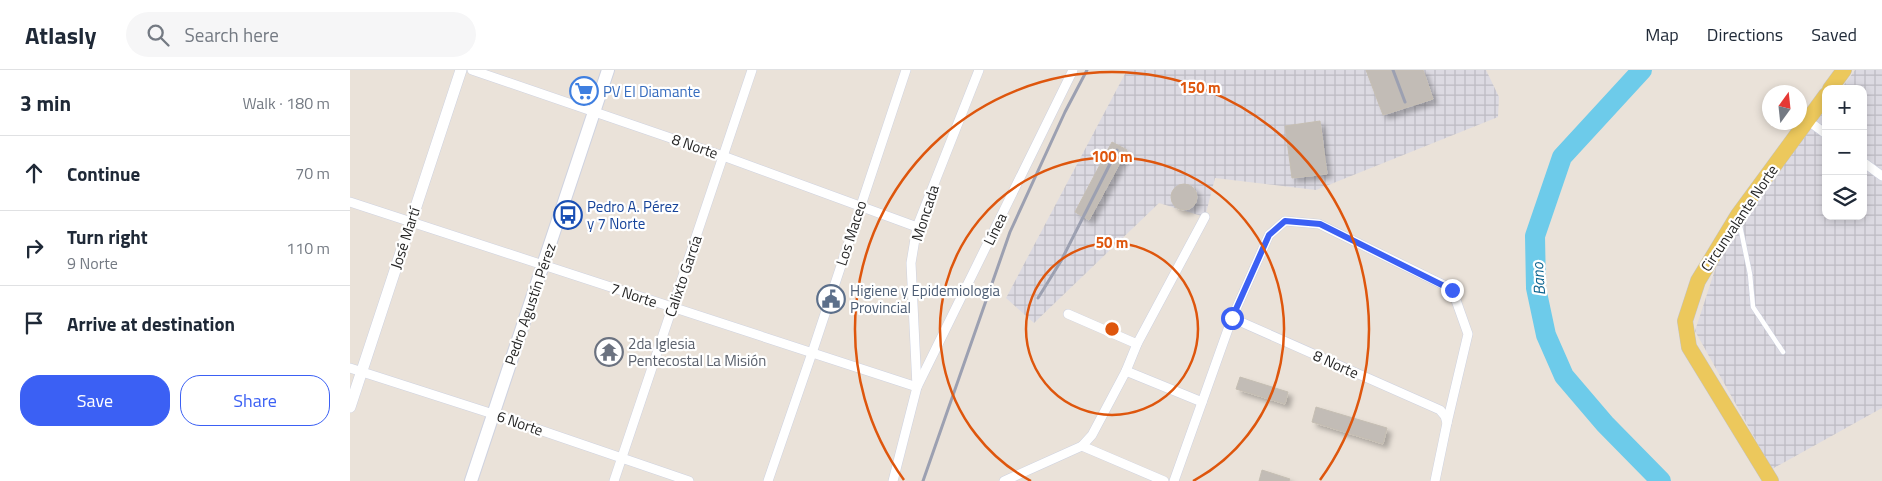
<!DOCTYPE html>
<html lang="en">
<head>
<meta charset="utf-8">
<style>
  body { margin:0; font-family:"Titillium Web",sans-serif; background:#f6f6f7; color:#1f2937 }
  .controls { position:absolute; right:15px; top:15px; display:grid; overflow:hidden; border-radius:10px; box-shadow:0 2px 8px #0003 }
  .controls button { width:45px; height:45px; display:grid; place-items:center; padding:0; border:0; border-bottom:1px solid #e0e1e3; background:#fff; color:#1f2937; font:25px sans-serif }
  .compass { position:absolute; left:1412px; top:15px; width:45px; height:45px; border-radius:50%; background:#fff; box-shadow:0 2px 8px #0003; rotate:15deg }
  .stop { position:absolute; width:15px; height:15px; margin:-11px; border:4px solid #3b60f4; border-radius:50%; background:#fff }
  .stop.end { background:#3b60f4; border-color:#fff; box-shadow:0 1px 5px #0008 }
  .list { margin:0; padding:0; list-style:none }
  h2 { display:flex; justify-content:space-between; align-items:center; height:65px; margin:0; padding:0 20px; font-size:21px }
  h2 small { font-size:16px; font-weight:400; color:#747a83 }
  .list li { display:grid; grid-template-columns:32px 1fr auto; gap:15px; align-items:center; box-sizing:border-box; height:75px; padding:0 20px; border-top:1px solid #e0e1e3 }
  .list b { display:block; font-size:19px; white-space:nowrap }
  .list p { margin:0; font-size:16px; white-space:nowrap; color:#747a83 }
  .list em { font-size:16px; font-style:normal; color:#747a83 }
  .actions { display:flex; gap:10px; padding:15px 20px }
  .actions a { flex:1; padding:11px 0; border:1px solid #3b60f4; border-radius:20px; text-align:center; font-size:18px; color:#3b60f4 }
  .actions .main { background:#3b60f4; color:#fff }
  .icon { flex:none; width:28px; height:28px; fill:none; stroke:currentColor; stroke-width:2; stroke-linecap:round; stroke-linejoin:round }
  .map { position:relative; flex:none; width:1532px; height:411px; overflow:hidden }
  header { display:flex; align-items:center; gap:30px; box-sizing:border-box; height:70px; padding:0 25px; background:#fff; border-bottom:1px solid #e0e1e3 }
  header strong { font-size:24px }
  nav { display:flex; gap:28px; margin-inline-start:auto; font-size:18px }
  .search { width:350px; height:45px; background:#f6f6f7; display:flex; align-items:center; gap:12px; box-sizing:border-box; padding:0 18px; border-radius:28px; color:#747a83; font-size:19px }
  main { display:flex }
  aside { flex:1; background:#fff }
  .map>svg:first-child { display:block }
  .industrial { fill:url(#industrial-grid) }
  .lines { fill:none; stroke-linecap:round; stroke-linejoin:round }
  .river { stroke:#6dcbea; stroke-width:20 }
  .building { fill:#c2bcb6; stroke:#c5beb3; filter:url(#shadow) }
  .service-casing { stroke:#ced2e0; stroke-width:5.5 }
  .minor-casing { stroke:#ced2e0; stroke-width:10 }
  .tertiary-casing { stroke:#ced2e0; stroke-width:12 }
  .secondary-casing { stroke:#ced2e0; stroke-width:14 }
  .primary-casing { stroke:#c3c3c3; stroke-width:16 }
  .service { stroke:#fff; stroke-width:4.5 }
  .minor { stroke:#fff; stroke-width:9 }
  .tertiary { stroke:#fff; stroke-width:11 }
  .secondary { stroke:#fff; stroke-width:12 }
  .primary { stroke:#ecc85c; stroke-width:15 }
  .rail { stroke:#9ca0b1; stroke-width:3 }
  .route { stroke:#3b60f4; stroke-width:6 }
  .ring { fill:none; stroke:#de560d; stroke-width:2.5 }
  .labels { text-anchor:middle; dominant-baseline:central; stroke-width:4.5; stroke-linejoin:round; paint-order:stroke }
  .shop-label { font-size:15px; fill:#366cbe; stroke:#fff; text-anchor:start }
  .street-label { font-size:15px; fill:#272727; stroke:#fff }
  .transit-label { font-size:15px; fill:#164399; stroke:#fff; text-anchor:start }
  .service-label { font-size:15px; fill:#4e5e75; stroke:#fff; text-anchor:start }
  .worship-label { font-size:15px; fill:#5b616d; stroke:#fff; text-anchor:start }
  .water-label { font-size:16px; font-style:italic; fill:#106792; stroke:#fff }
  .centre { fill:#de560d; stroke:#fff; stroke-width:2.5 }
  .ring-label { font-size:15px; text-anchor:middle; font-weight:bold; fill:#de560d; stroke:#fff; stroke-width:4.5; stroke-linejoin:round; paint-order:stroke }
</style>
</head>
<body>
<header>
<strong>Atlasly</strong>
<div class="search"><svg class="icon" aria-label="search" viewBox="0 0 24 24"><circle cx="10" cy="10" r="6"/><path d="M15 15l6 6"/></svg>Search here</div>
<nav><a>Map</a><a>Directions</a><a>Saved</a></nav>
</header>
<main>
<aside>
<h2>3 min<small>Walk · 180 m</small></h2>
<ul class="list">
<li><svg class="icon" aria-label="ahead" viewBox="0 0 24 24"><path d="M12 20V5M6 11l6-6 6 6"/></svg><div><b>Continue</b></div><em>70 m</em></li>
<li><svg class="icon" aria-label="right" viewBox="0 0 24 24"><path d="M7 20v-9h11M14 6l5 5-5 5"/></svg><div><b>Turn right</b><p>9 Norte</p></div><em>110 m</em></li>
<li><svg class="icon" aria-label="arrive" viewBox="0 0 24 24"><path d="M6 21V4h12l-3 4 3 4H6"/></svg><div><b>Arrive at destination</b></div></li>
</ul>
<div class="actions"><a class="main">Save</a><a>Share</a></div>
</aside>
<div class="map">
<svg width="1532" height="411" viewBox="0 0 1532 411">
  <defs>
    <pattern id="industrial-grid" width="8" height="8" patternUnits="userSpaceOnUse" patternTransform="scale(1.25)"><rect width="8" height="8" fill="#dcdae2"/><path d="M0 4h8M4 0v8" fill="none" stroke="#bdbbc2"/></pattern>
    <filter id="shadow"><feDropShadow dx="4.5" dy="4.5" stdDeviation="2.5" flood-color="#0004"/></filter>
  </defs>
  <rect width="100%" height="100%" fill="#eae2d9"/>
  <!-- industrial -->
  <g class="industrial">
    <path d="M777 0H1136L1149 27 1148 47 966 120 865 108 855 147 809 133 684 253 656 228Z"/>
    <path d="M1505 0H1532V338L1422 399 1345 261 1373 175 1476 39V146H1513V19H1491Z"/>
  </g>
  <g class="lines">
    <!-- river -->
    <path class="river" d="M1292 0 1212 87 1185 166 1186 218 1196 265 1214 306 1255 354 1311 411"/>
  </g>
  <!-- building -->
  <g class="building">
    <path d="M1016 0H1073L1083 29 1033 45Z"/>
    <path d="M970 51 977 104 942 108 935 56Z"/>
    <path d="M762 72 777 80 739 150 725 142Z"/>
    <circle cx="834" cy="127" r="13"/>
    <path d="M890 307 938 322 935 334 886 319Z"/>
    <path d="M966 337 1037 358 1033 374 962 352Z"/>
    <path d="M912 400 940 409 939 411H909Z"/>
  </g>
  <g class="lines">
    <defs>
      <path id="service" d="M1389 151 1400 204 1403 237 1433 282"/>
      <g id="minor">
        <path d="M122 0 373 86 567 157"/>
        <path d="M1457 50 1476 64"/>
        <path d="M1513 92 1532 106"/>
        <path d="M0 132 567 317 723 0"/>
        <path d="M718 244 787 274"/>
        <path d="M882 248 1090 340 1095 346 1097 353 1085 411"/>
        <path d="M0 298 143 344 339 411"/>
        <path d="M776 301 852 332"/>
        <path d="M732 376 814 411"/>
        <path d="M264 411 402 0"/>
        <path d="M418 411 462 283 556 0"/>
        <path d="M543 411 567 317 561 193 567 157 629 0"/>
        <path d="M654 411 732 376 742 365 776 301 787 274 855 147"/>
        <path d="M824 411 882 248 919 165 935 151 969 154 1102 219 1118 264 1097 353"/>
      </g>
      <path id="tertiary" d="M0 337 111 0"/>
      <path id="secondary" d="M121 411 258 0"/>
      <g id="primary">
        <path d="M1480 19 1494 0"/>
        <path d="M1421 411 1339 277 1335 251 1348 211 1388 145 1476 25"/>
      </g>
    </defs>
    <!-- service casing -->
    <use href="#service" class="service-casing"/>
    <!-- minor casing -->
    <use href="#minor" class="minor-casing"/>
    <!-- tertiary casing -->
    <use href="#tertiary" class="tertiary-casing"/>
    <!-- secondary casing -->
    <use href="#secondary" class="secondary-casing"/>
    <!-- primary casing -->
    <use href="#primary" class="primary-casing"/>
    <!-- service -->
    <use href="#service" class="service"/>
    <!-- minor -->
    <use href="#minor" class="minor"/>
    <!-- tertiary -->
    <use href="#tertiary" class="tertiary"/>
    <!-- secondary -->
    <use href="#secondary" class="secondary"/>
    <!-- primary -->
    <use href="#primary" class="primary"/>
    <!-- rail -->
    <g class="rail">
      <path d="M1043 0 1055 32"/>
      <path d="M688 228 711 191 767 80"/>
      <path d="M573 411 660 162 715 42 737 0"/>
    </g>
  </g>
  <g class="lines">
    <!-- route -->
    <path class="route" d="M882 248 919 165 935 151 970 154 1102 220"/>
  </g>
  <!-- distance rings -->
  <g class="ring">
    <circle cx="762" cy="259" r="86"/>
    <path d="M681 411A172 172 0 1 1 843 411"/>
    <path d="M554 410A257 257 0 1 1 970 410"/>
  </g>
  <!-- icons -->
  <defs>
    <symbol id="supermarket-ring" viewBox="-11 -11 22 22"><circle r="9.5" fill="#fff" stroke="#3f7fe0" stroke-width="1.5"/><path d="M-6-5.5h2.5l.6 2H6L4.5 2H-2.5L-4.4-4H-6ZM-1.5 3.2a1.3 1.3 0 1 0 .1 0ZM3 3.2a1.3 1.3 0 1 0 .1 0Z" fill="#3f7fe0"/></symbol>
    <symbol id="bus-ring" viewBox="-11 -11 22 22"><circle r="9.5" fill="#fff" stroke="#1a4fb4" stroke-width="1.5"/><path d="M-5-6H5V4H4V6H2V4H-2V6H-4V4H-5ZM-3.5-4V0h7V-4ZM-3.5 1.2v1.5H-2V1.2ZM2 1.2v1.5H3.5V1.2Z" fill="#1a4fb4"/></symbol>
    <symbol id="civic-ring" viewBox="-11 -11 22 22"><circle r="9.5" fill="#fff" stroke="#5c6f8a" stroke-width="1.5"/><path d="M-.6-6.5H3V-4.5H.6V-3L4-1V1h2V6H-6V1h2V-1L-.6-3ZM-1.2 2.5V6h2.4V2.5Z" fill="#5c6f8a"/></symbol>
    <symbol id="temple-ring" viewBox="-11 -11 22 22"><circle r="9.5" fill="#fff" stroke="#6b7280" stroke-width="1.5"/><path d="M0-6L5-2H3V0L6.5 2.5H4V6H1.5V3h-3V6H-4V2.5H-6.5L-3 0V-2H-5Z" fill="#6b7280"/></symbol>
  </defs>
  <g fill-rule="evenodd">
    <use href="#supermarket-ring" x="218" y="5" width="32" height="32"/>
    <use href="#bus-ring" x="202" y="129" width="32" height="32"/>
    <use href="#civic-ring" x="465" y="213" width="32" height="32"/>
    <use href="#temple-ring" x="243" y="266" width="32" height="32"/>
  </g>
  <g class="labels">
    <!-- shop labels -->
    <g class="shop-label">
      <text x="253" y="21">PV El Diamante</text>
    </g>
    <!-- street labels -->
    <g class="street-label">
      <text transform="translate(345 76) rotate(19)">8 Norte</text>
      <text transform="translate(575 143) rotate(-72)">Moncada</text>
      <text transform="translate(1389 148) rotate(-56)">Circunvalante Norte</text>
      <text transform="translate(645 159) rotate(-64)">Línea</text>
      <text transform="translate(501 163) rotate(-72)">Los Maceo</text>
      <text transform="translate(55 168) rotate(-72)">José Martí</text>
      <text transform="translate(333 206) rotate(-71)">Calixto García</text>
      <text transform="translate(284 225) rotate(18)">7 Norte</text>
      <text transform="translate(180 234) rotate(-71)">Pedro Agustín Pérez</text>
      <text transform="translate(986 294) rotate(24)">8 Norte</text>
      <text transform="translate(170 353) rotate(19)">6 Norte</text>
    </g>
    <!-- transit labels -->
    <g class="transit-label">
      <text x="237" y="136">Pedro A. Pérez<tspan x="237" dy="17">y 7 Norte</tspan></text>
    </g>
    <!-- service labels -->
    <g class="service-label">
      <text x="500" y="220">Higiene y Epidemiologia<tspan x="500" dy="17">Provincial</tspan></text>
    </g>
    <!-- worship labels -->
    <g class="worship-label">
      <text x="278" y="273">2da Iglesia<tspan x="278" dy="17">Pentecostal La Misión</tspan></text>
    </g>
    <!-- water labels -->
    <g class="water-label">
      <text transform="translate(1188 209) rotate(-94)">Bano</text>
    </g>
  </g>
  <circle cx="762" cy="259" r="8" class="centre"/>
  <g class="ring-label">
    <text x="850" y="23">150 m</text>
    <text x="762" y="92">100 m</text>
    <text x="762" y="178">50 m</text>
  </g>
</svg>
<div class="controls">
<button>+</button>
<button>−</button>
<button><svg class="icon" aria-label="layers" viewBox="0 0 24 24"><path d="M12 4l9 5-9 5-9-5zM3 14l9 5 9-5"/></svg></button>
</div>
<svg class="compass" viewBox="-18 -18 36 36"><path d="M0-13l5 13h-10z" fill="#e53935"/><path d="M0 13l5-13h-10z" fill="#747a83"/></svg>
<div class="stop" style="left:882px;top:248px"></div>
<div class="stop end" style="left:1102px;top:220px"></div>
</div>
</main>
</body>
</html>
